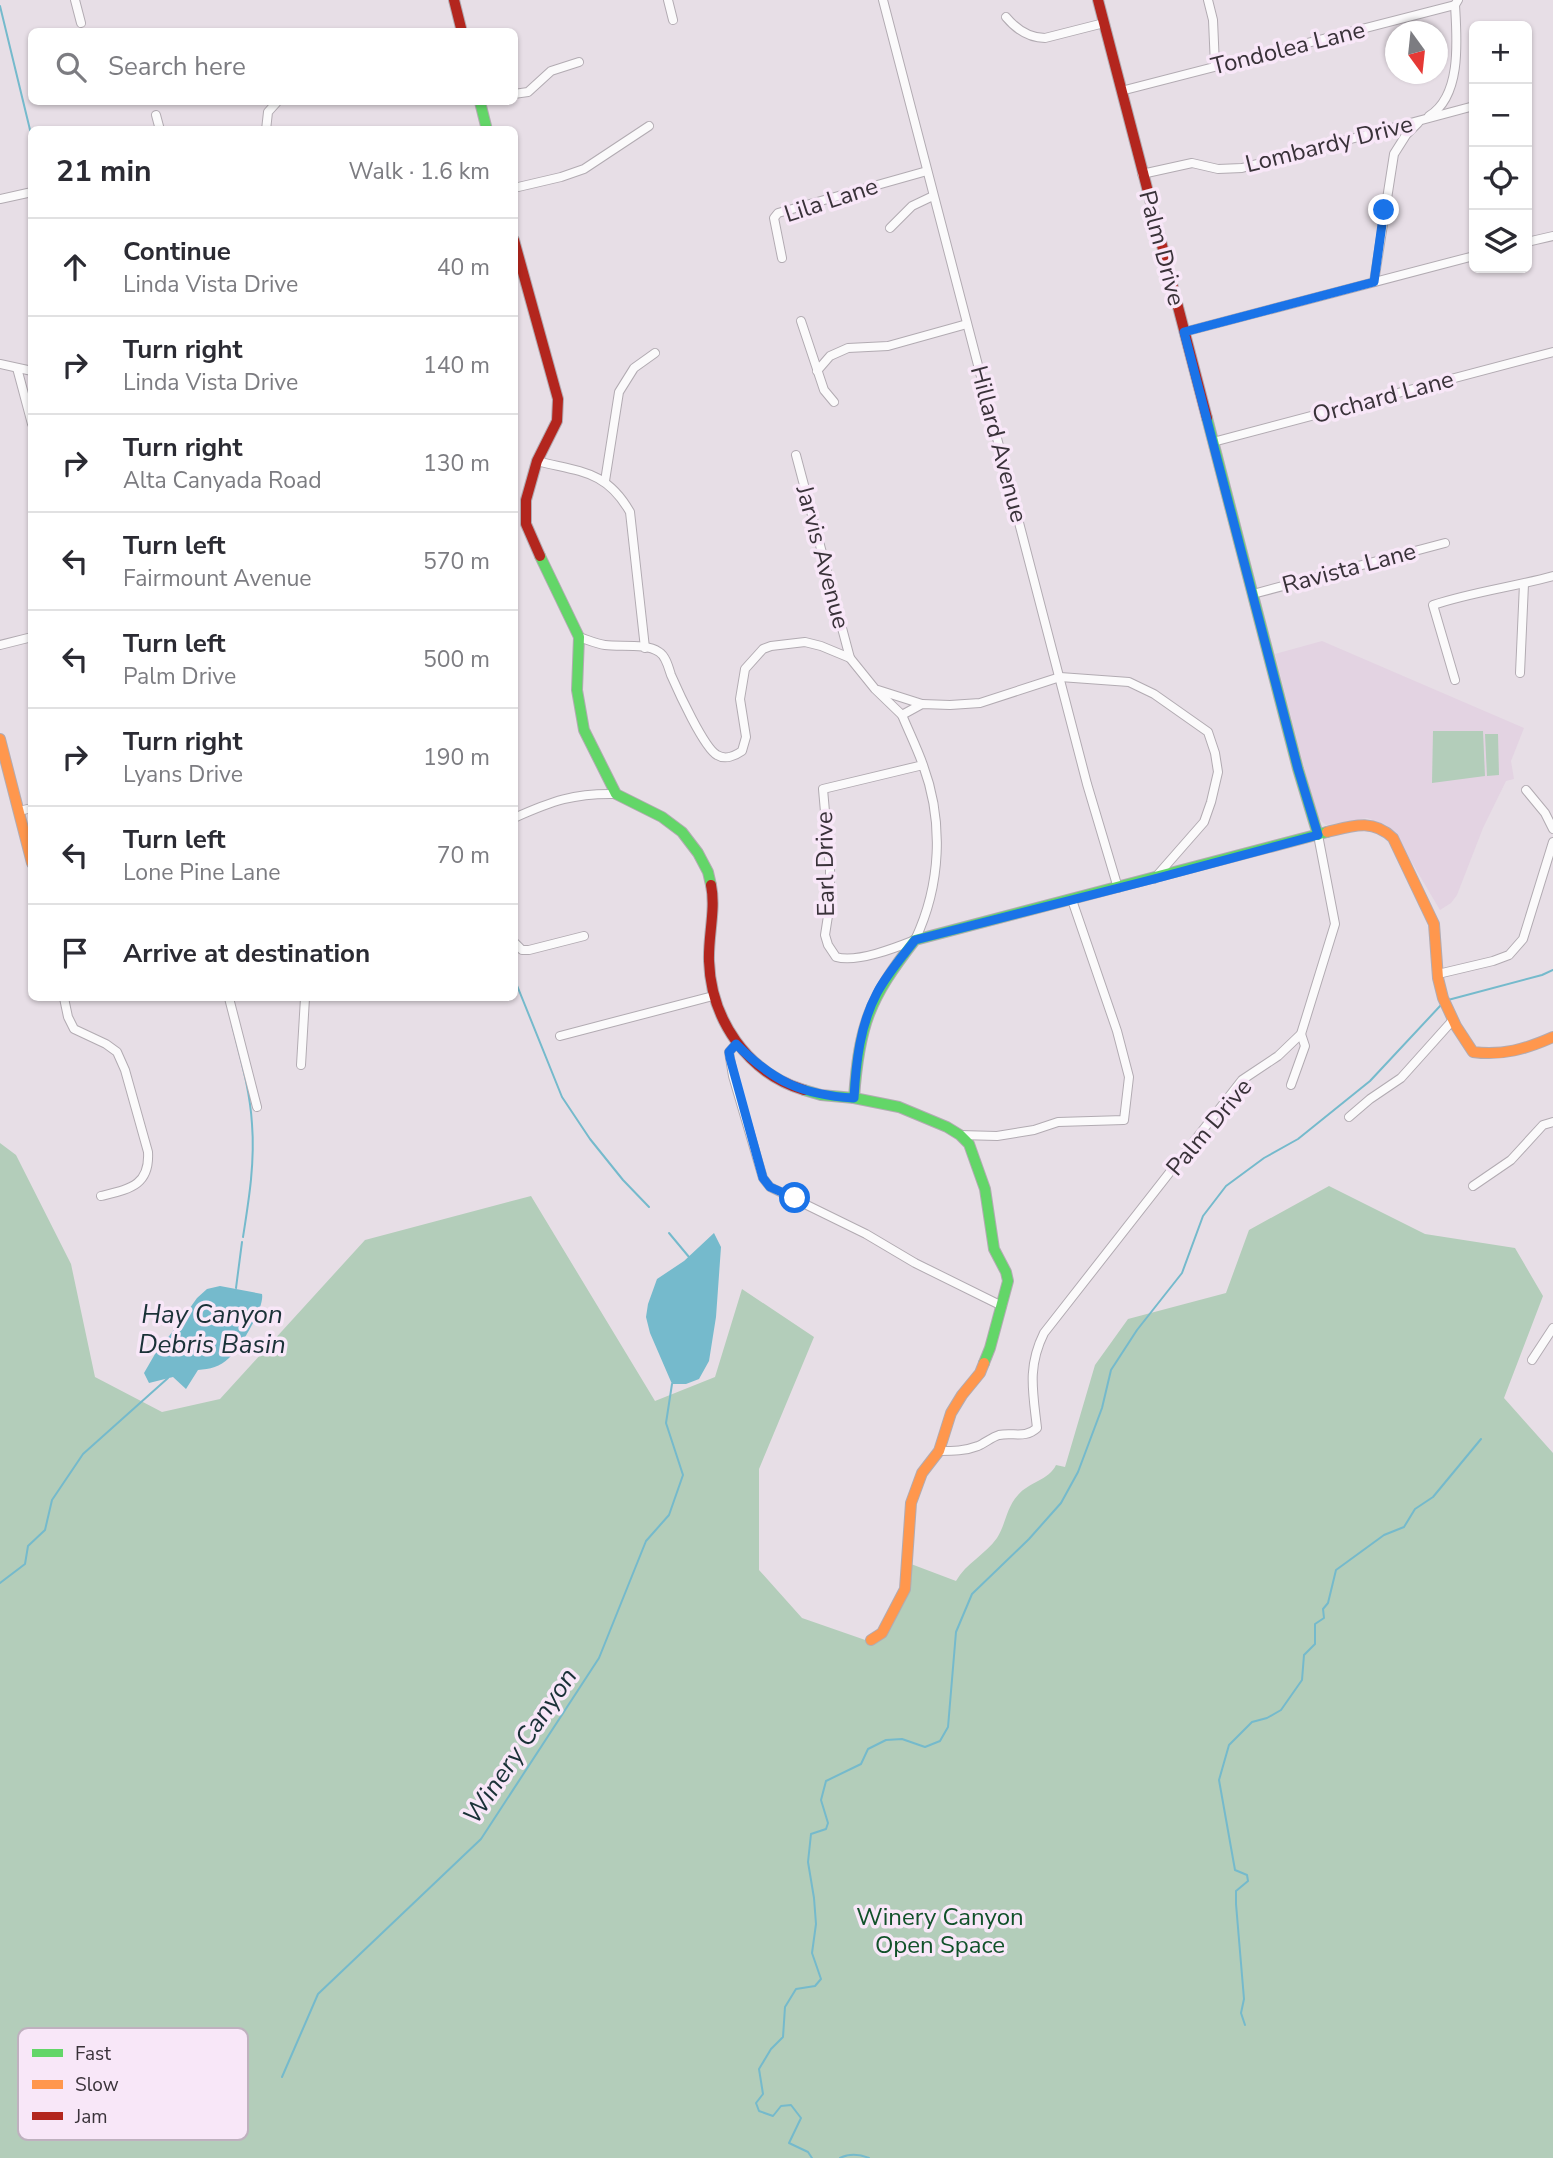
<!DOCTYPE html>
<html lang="en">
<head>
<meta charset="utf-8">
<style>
  body { margin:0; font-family:"Nunito Sans",sans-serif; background:#f2f2f3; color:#2b2b33 }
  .controls { position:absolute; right:21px; top:21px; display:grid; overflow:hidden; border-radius:10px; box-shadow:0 2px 5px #0004 }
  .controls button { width:63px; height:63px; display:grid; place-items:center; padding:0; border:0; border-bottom:2px solid #e1e1e2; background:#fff; color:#2b2b33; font:35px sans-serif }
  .compass { position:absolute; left:1385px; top:21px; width:63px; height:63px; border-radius:50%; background:#fff; box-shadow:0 2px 5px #0004; rotate:165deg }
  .stop { position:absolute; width:21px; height:21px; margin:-16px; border:5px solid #1a73e8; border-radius:50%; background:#fff }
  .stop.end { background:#1a73e8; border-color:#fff; box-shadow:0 2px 7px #0008 }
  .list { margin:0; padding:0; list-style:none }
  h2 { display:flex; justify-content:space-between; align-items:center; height:91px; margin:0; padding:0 28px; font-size:30px }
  h2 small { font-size:23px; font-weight:400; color:#7c7c81 }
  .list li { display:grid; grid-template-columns:46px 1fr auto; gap:21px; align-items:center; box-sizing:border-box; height:98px; padding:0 28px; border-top:2px solid #e1e1e2 }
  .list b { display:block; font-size:26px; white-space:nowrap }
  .list p { margin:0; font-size:23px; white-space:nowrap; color:#7c7c81 }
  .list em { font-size:23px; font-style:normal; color:#7c7c81 }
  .icon { flex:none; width:38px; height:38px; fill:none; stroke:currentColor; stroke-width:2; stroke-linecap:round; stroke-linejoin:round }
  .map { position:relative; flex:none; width:1553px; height:2158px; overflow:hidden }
  .search { position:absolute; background:#fff; box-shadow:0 2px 5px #0004; left:28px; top:28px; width:490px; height:77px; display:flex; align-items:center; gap:18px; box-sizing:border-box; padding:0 24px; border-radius:10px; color:#7c7c81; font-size:26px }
  .panel { position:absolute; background:#fff; box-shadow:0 2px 5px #0004; left:28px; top:126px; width:490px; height:875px; border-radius:10px }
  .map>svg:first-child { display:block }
  .built { fill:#e3d3e2 }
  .green { fill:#b3cdba }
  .water { fill:#75bacc }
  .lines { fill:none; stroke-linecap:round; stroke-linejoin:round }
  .stream { stroke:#75bacc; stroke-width:2 }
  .street-casing { stroke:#b2abb2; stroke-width:10 }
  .fast-casing { stroke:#b2abb2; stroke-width:12 }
  .slow-casing { stroke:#b2abb2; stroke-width:12 }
  .jam-casing { stroke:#b2abb2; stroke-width:12 }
  .street { stroke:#fbfafb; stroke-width:8 }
  .fast { stroke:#63d668; stroke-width:10 }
  .slow { stroke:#ff974d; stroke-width:10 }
  .jam { stroke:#b3261e; stroke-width:10 }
  .route { stroke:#1a73e8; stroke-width:9 }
  .labels { text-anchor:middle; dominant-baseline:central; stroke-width:7; stroke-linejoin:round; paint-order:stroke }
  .street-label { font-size:24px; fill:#393239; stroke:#f8e7f8 }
  .park-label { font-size:24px; fill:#105129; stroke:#f8e7f8 }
  .water-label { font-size:26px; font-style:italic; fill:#1a3137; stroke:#f8e7f8 }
  .key { fill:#f8e7f8; stroke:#bfb1bf; stroke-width:2 }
  .key-label { font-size:19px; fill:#393239 }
</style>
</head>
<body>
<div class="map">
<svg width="1553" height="2158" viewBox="0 0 1553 2158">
  <rect width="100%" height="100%" fill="#e7dee6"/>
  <!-- built -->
  <path class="built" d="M1322 641 1524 728 1511 761 1514 779 1506 781 1483 828 1457 895 1451 903 1440 910 1395 834 1386 825 1367 818 1326 825 1317 817 1275 654Z"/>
  <!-- green -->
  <g class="green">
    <path d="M1433 731H1483L1485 776 1432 783Z"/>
    <path d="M1485 734H1498L1499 775 1487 776Z"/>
    <path d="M0 1143 16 1155 71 1264 95 1377 162 1412 220 1399 365 1240 531 1196 655 1401 715 1377 742 1289 814 1337 759 1469V1570L802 1618 871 1642 878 1638 911 1564 956 1581C966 1563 985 1555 997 1538 1006 1524 1006 1508 1018 1495 1029 1482 1049 1480 1056 1465L1065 1467 1095 1365 1128 1319 1226 1293 1249 1230 1329 1186 1425 1234 1515 1248 1543 1296 1504 1398 1553 1453V2158H0Z"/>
  </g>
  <!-- water -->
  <g class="water">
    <path d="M714 1233 721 1247 716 1317 709 1361 699 1379 686 1384H672L650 1333 646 1317 648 1304 657 1279 684 1261Z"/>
    <path d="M220 1286 262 1294C265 1307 240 1349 229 1358 220 1367 210 1369 198 1370L186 1389 173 1377 149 1383 144 1373 155 1354 177 1326 197 1298 207 1289Z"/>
  </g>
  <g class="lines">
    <!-- stream -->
    <g class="stream">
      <path d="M0 6 32 138"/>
      <path d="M514 978 562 1097 590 1139 623 1180 649 1207"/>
      <path d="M1448 1000 1542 975 1553 970"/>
      <path d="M232 1024C240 1056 250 1090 252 1124 255 1162 249 1199 243 1237"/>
      <path d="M669 1233 689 1257"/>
      <path d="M236 1288 242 1242"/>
      <path d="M0 1583 25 1564 28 1546 45 1530 52 1500 83 1454 168 1378"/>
      <path d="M1245 2025 1241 2013 1244 1999 1236 1904V1891L1248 1881 1247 1875 1235 1870 1219 1780 1229 1745 1252 1722 1267 1718 1281 1710 1302 1680 1304 1655 1315 1644V1624L1324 1618 1323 1609 1328 1603 1336 1570 1384 1535 1404 1527 1415 1509 1433 1497 1481 1439"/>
      <path d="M282 2077 318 1994 481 1839 599 1658 646 1541 669 1515 683 1475 666 1423 672 1384"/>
      <path d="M812 2158 808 2152 789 2143 801 2118 791 2105 781 2106 773 2116 759 2111 756 2103 763 2094 759 2069 771 2049 783 2037 785 2007 796 1989 815 1986 821 1979 812 1953 816 1924 814 1898 808 1862 811 1834 826 1829 828 1823 821 1800 826 1781 861 1764 868 1749 886 1740 902 1739 925 1747 940 1741 948 1727 956 1632 972 1594 1029 1539 1061 1503 1078 1472 1102 1408 1111 1370 1137 1330 1182 1273 1203 1216 1226 1186 1264 1158 1298 1139 1370 1081 1441 1005"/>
      <path d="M840 2158C850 2153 859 2154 869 2158"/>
    </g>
    <defs>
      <g id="street">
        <path d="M75 0 81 23"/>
        <path d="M668 0 673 20"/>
        <path d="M883 0 1087 784 1118 888"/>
        <path d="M1208 0 1213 20 1215 66"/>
        <path d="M1006 17C1016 29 1029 38 1045 38L1104 23"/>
        <path d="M1121 91 1455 5"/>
        <path d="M514 94 528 92 551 71 579 62"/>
        <path d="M156 115 160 130"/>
        <path d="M1429 116C1462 96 1457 39 1455 5L1458 0"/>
        <path d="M266 130 268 112 277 102"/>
        <path d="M1142 174 1192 163 1218 169 1242 168 1474 106"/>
        <path d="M514 188 561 177 584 169 649 126"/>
        <path d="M0 199 32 192"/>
        <path d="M890 228 912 206 933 196"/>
        <path d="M1527 242 1553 236"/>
        <path d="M782 258 774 218 778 213 927 171"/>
        <path d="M1374 282 1394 154 1406 135 1418 123"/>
        <path d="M801 321 824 390 834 402"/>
        <path d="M1184 332 1474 256"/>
        <path d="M0 364 32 371"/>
        <path d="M17 368 32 424"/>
        <path d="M817 371 830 356 848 348 888 346 967 324"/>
        <path d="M1213 442 1553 352"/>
        <path d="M796 455 850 658"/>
        <path d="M537 461C580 472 606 470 630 512L645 648"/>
        <path d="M605 481 619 392 634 368 655 353"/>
        <path d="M1253 594 1445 543"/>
        <path d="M579 637C588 640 597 644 605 645 621 647 646 643 659 652 666 656 669 669 671 675 678 691 704 748 717 755 725 760 735 756 742 751L746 737 740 699 745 669 763 649 771 646 805 642 821 646 850 658 875 689 902 715 922 704 950 705 980 703 1060 677 1129 682 1154 694 1208 732 1215 753 1218 772 1211 802 1204 822 1154 879"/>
        <path d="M0 645 32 637"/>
        <path d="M1520 673 1524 584"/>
        <path d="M1455 680 1433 605C1472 592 1513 587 1553 576"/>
        <path d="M878 690 922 704"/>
        <path d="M902 715C909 732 917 748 923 765 944 822 941 885 915 940 895 948 857 963 836 957L828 945 825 935 830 903V869L823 789 923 765"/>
        <path d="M1526 790 1545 813 1553 829"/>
        <path d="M19 811 32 808"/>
        <path d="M514 818C552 801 574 793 616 794"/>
        <path d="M514 942 522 950H529L584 936"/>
        <path d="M1438 974 1493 961 1509 955 1523 939 1553 842"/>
        <path d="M64 998 68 1017 74 1029 106 1044 117 1052 125 1070 148 1152C150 1186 129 1189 101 1196"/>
        <path d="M229 998 257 1107"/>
        <path d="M560 1036 713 996"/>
        <path d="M736 1044 729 1052 733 1076 763 1178 770 1187 866 1234 915 1263 1002 1306"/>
        <path d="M301 1065 305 998"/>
        <path d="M1291 1085 1305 1046 1301 1034"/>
        <path d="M1349 1117 1370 1099 1401 1078 1453 1020"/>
        <path d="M960 1135 997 1136 1034 1130 1058 1122 1124 1120 1129 1077 1117 1031 1072 900"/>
        <path d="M1473 1186 1511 1160 1543 1125 1553 1122"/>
        <path d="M1532 1360 1553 1328"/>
        <path d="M939 1451C953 1451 965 1451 978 1446 985 1443 992 1437 999 1435 1013 1432 1025 1439 1037 1428 1033 1392 1027 1367 1044 1333L1242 1080 1278 1056 1301 1034 1335 924 1318 835"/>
      </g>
      <g id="fast">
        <path d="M480 102 487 130"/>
        <path d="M1207 418 1298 769 1318 835"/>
        <path d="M540 556 579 637 577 690 584 730 616 794 662 817 682 832 698 853 708 872 711 885"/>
        <path d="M804 1090 821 1095 854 1098 899 1107 947 1127 960 1135 969 1144 985 1189 994 1249 1006 1272 1008 1281 990 1348 984 1363"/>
        <path d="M854 1098C859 1024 870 998 915 940L1327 832"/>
      </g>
      <g id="slow">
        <path d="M0 739 32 863"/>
        <path d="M1327 832C1352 826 1372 818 1393 838L1434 924 1438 978 1443 998 1456 1026 1473 1052C1502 1056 1526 1049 1553 1037"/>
        <path d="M871 1640 882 1633 905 1589 911 1503 922 1473 939 1451 951 1413 962 1395 980 1373 984 1363"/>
      </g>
      <g id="jam">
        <path d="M454 0 462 32"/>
        <path d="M1098 0 1207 418"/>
        <path d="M514 240 558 399 557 421 537 461 526 500V524L540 556"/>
        <path d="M711 885C716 909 708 936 709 961 711 1019 747 1073 804 1090"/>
      </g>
    </defs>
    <!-- street casing -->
    <use href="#street" class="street-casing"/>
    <!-- fast casing -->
    <use href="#fast" class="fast-casing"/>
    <!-- slow casing -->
    <use href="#slow" class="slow-casing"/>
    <!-- jam casing -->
    <use href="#jam" class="jam-casing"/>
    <!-- street -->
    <use href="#street" class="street"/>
    <!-- fast -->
    <use href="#fast" class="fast"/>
    <!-- slow -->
    <use href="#slow" class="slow"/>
    <!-- jam -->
    <use href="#jam" class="jam"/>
  </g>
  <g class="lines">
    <!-- route -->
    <path class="route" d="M795 1198 770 1187 763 1178 730 1058 729 1052 736 1044C773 1081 801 1095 854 1098 856 1062 860 1025 877 993 887 974 902 957 915 940L1154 879 1318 835 1298 769 1184 332 1374 282 1384 210"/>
  </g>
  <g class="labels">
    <!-- street labels -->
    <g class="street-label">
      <text transform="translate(1288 48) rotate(-14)">Tondolea Lane</text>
      <text transform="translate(1329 144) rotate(-14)">Lombardy Drive</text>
      <text transform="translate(831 200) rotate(-18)">Lila Lane</text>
      <text transform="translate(1162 248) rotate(75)">Palm Drive</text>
      <text transform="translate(1383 397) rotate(-15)">Orchard Lane</text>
      <text transform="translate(999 444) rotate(75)">Hillard Avenue</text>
      <text transform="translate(823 557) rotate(75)">Jarvis Avenue</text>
      <text transform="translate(1349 568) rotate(-15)">Ravista Lane</text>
      <text transform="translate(825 864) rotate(-91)">Earl Drive</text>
      <text transform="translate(1209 1127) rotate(-50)">Palm Drive</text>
    </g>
    <!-- park labels -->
    <g class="park-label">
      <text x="940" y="1917">Winery Canyon<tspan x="940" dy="28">Open Space</tspan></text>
    </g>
    <!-- water labels -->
    <g class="water-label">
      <text x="212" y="1314">Hay Canyon<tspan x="212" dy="30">Debris Basin</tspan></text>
      <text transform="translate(520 1746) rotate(-56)">Winery Canyon</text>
    </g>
  </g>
  <!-- legend -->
  <rect x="18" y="2028" width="230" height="112" rx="10" class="key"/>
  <rect x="32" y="2049" width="31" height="8" fill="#63d668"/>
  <rect x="32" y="2080" width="31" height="9" fill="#ff974d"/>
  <rect x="32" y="2112" width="31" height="8" fill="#b3261e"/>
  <g class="key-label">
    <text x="75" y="2060">Fast</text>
    <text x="75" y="2091">Slow</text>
    <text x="75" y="2123">Jam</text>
  </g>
</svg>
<div class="controls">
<button>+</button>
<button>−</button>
<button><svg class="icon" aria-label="locate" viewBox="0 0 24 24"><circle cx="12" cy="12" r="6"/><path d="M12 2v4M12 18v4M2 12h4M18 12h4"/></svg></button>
<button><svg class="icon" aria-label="layers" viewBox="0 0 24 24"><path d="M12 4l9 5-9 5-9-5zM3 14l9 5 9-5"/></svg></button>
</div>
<svg class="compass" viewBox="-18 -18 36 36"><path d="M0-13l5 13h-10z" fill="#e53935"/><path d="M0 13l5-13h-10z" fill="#7c7c81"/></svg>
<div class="stop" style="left:795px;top:1198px"></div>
<div class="stop end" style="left:1384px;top:210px"></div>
<div class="search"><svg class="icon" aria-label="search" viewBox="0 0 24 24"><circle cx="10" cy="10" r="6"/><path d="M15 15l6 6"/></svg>Search here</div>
<section class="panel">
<h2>21 min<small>Walk · 1.6 km</small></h2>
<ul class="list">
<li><svg class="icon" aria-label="ahead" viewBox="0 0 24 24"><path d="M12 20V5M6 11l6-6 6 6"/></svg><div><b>Continue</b><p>Linda Vista Drive</p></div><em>40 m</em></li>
<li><svg class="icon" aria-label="right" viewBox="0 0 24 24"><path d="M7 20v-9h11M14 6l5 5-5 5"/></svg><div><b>Turn right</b><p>Linda Vista Drive</p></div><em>140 m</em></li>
<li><svg class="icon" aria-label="right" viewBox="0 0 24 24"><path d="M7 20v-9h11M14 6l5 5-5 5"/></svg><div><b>Turn right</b><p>Alta Canyada Road</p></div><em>130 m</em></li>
<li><svg class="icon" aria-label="left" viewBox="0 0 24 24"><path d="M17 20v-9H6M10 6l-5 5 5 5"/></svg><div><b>Turn left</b><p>Fairmount Avenue</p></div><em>570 m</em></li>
<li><svg class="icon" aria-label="left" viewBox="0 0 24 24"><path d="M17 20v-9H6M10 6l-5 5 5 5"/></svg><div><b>Turn left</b><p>Palm Drive</p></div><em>500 m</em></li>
<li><svg class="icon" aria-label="right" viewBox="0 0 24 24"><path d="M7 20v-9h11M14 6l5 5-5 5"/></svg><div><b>Turn right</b><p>Lyans Drive</p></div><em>190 m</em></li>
<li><svg class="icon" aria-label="left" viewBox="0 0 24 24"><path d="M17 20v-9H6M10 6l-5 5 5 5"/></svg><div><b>Turn left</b><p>Lone Pine Lane</p></div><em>70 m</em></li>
<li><svg class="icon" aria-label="arrive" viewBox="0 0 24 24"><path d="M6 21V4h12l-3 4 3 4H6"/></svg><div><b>Arrive at destination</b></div></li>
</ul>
</section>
</div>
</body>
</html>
